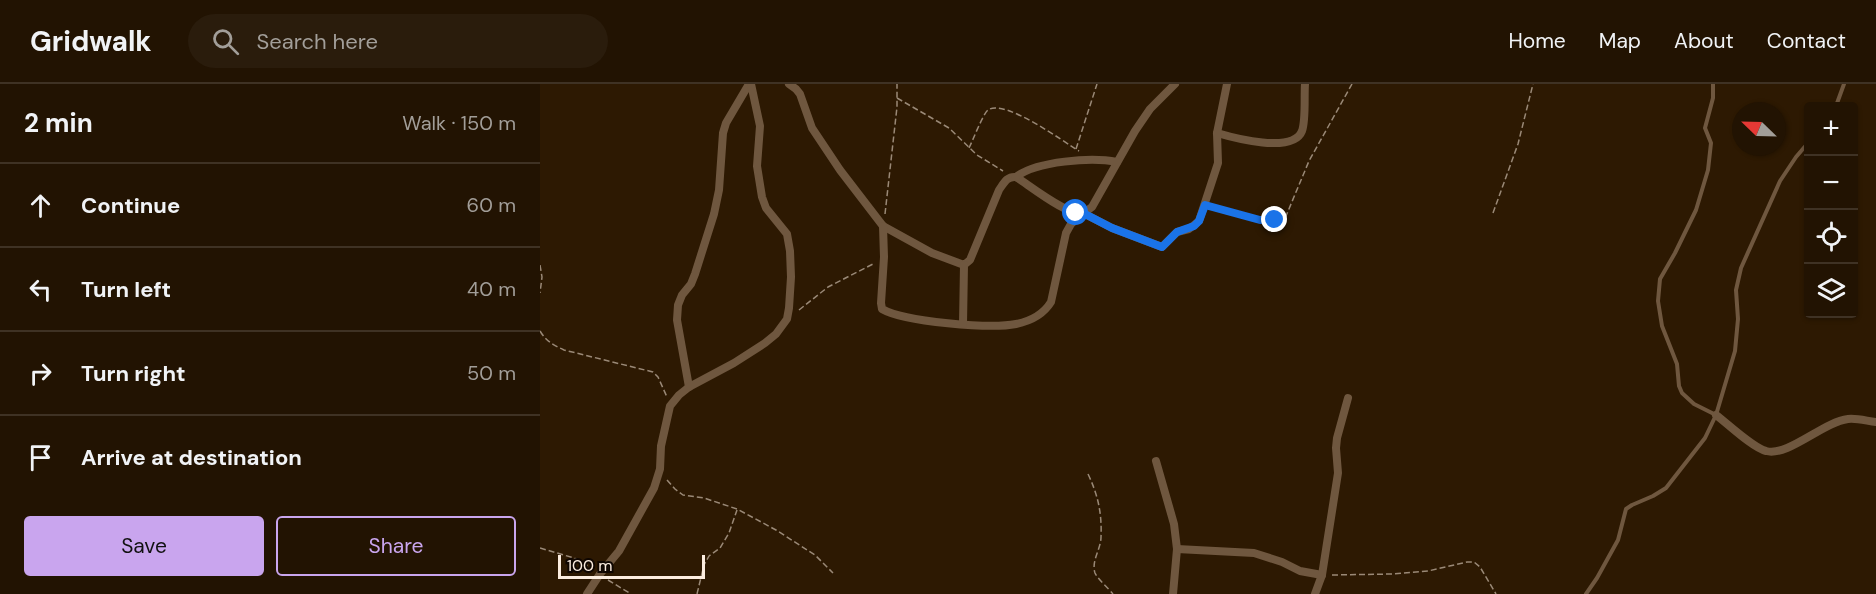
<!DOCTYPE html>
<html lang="en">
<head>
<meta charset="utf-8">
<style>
  body { margin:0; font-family:"DM Sans",sans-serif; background:#2a1c0c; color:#f1f3f6 }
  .controls { position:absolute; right:18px; top:18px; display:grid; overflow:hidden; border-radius:6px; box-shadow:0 2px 4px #0004 }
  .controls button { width:54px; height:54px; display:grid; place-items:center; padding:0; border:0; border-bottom:2px solid #3f3224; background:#221302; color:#f1f3f6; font:30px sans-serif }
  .compass { position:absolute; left:1192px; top:18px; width:54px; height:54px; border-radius:50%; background:#221302; box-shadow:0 2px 4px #0004; rotate:293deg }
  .scale { position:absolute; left:18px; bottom:15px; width:147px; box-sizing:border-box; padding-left:6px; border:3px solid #fcede0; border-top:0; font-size:16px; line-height:21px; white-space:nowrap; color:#fcede0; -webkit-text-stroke:4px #0f0601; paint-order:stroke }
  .stop { position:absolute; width:18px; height:18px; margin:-14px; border:4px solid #1a73e8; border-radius:50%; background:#fff }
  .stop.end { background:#1a73e8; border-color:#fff; box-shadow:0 2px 6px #0008 }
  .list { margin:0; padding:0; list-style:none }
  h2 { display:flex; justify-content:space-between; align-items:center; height:78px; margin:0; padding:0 24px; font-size:26px }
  h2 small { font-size:20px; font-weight:400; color:#a29e99 }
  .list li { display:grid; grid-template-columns:39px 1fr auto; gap:18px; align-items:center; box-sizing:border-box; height:84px; padding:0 24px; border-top:2px solid #3f3224 }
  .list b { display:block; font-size:22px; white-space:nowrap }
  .list em { font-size:20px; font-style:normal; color:#a29e99 }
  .actions { display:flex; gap:12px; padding:18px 24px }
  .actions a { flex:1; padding:14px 0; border:2px solid #c9a5ee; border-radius:6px; text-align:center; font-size:21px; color:#c9a5ee }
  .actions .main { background:#c9a5ee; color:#111 }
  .icon { flex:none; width:33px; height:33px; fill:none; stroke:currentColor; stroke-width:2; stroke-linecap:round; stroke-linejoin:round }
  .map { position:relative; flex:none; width:1336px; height:510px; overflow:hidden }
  header { display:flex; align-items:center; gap:36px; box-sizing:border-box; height:84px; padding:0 30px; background:#221302; border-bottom:2px solid #3f3224 }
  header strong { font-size:28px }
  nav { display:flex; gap:33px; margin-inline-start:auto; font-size:21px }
  .search { width:420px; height:54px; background:#2a1c0c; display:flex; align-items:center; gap:15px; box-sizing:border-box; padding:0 21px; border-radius:33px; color:#a29e99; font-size:22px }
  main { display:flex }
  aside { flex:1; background:#221302 }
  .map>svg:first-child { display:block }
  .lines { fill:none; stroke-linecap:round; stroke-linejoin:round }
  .path { stroke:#9a8977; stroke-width:1.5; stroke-dasharray:6 3; stroke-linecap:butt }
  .lane { stroke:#6f573f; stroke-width:4 }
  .street { stroke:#6f573f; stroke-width:8 }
  .route { stroke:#1a73e8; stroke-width:8 }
</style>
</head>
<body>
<header>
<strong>Gridwalk</strong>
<div class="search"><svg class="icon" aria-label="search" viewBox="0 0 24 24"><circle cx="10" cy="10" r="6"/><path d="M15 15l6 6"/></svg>Search here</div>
<nav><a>Home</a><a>Map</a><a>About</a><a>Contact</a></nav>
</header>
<main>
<aside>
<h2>2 min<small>Walk · 150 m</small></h2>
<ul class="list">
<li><svg class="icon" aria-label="ahead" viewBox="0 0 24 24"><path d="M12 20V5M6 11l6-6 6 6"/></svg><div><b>Continue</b></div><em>60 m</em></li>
<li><svg class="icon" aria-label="left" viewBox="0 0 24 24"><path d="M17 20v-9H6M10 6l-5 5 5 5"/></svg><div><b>Turn left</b></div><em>40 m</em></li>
<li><svg class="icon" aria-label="right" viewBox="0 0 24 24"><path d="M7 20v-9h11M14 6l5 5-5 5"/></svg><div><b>Turn right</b></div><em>50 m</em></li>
<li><svg class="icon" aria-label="arrive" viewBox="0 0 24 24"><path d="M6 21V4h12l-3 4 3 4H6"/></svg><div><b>Arrive at destination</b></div></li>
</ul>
<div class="actions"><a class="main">Save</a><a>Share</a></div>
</aside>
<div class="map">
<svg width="1336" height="510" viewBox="0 0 1336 510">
  <rect width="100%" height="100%" fill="#2d1902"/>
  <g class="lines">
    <!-- path -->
    <g class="path">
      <path d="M357 14 409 44 437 71 463 87"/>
      <path d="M429 64C433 56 443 30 448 26 464 14 524 58 539 67"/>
      <path d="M536 65 557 0"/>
      <path d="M674 124C698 131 722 141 746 132L769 77 812 0"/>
      <path d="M953 129 978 60 993 0"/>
      <path d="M345 130 357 23V0"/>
      <path d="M0 181 2 193 0 209"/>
      <path d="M259 226 288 203 333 180"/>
      <path d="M0 247C6 257 13 261 24 266L113 288 118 293 127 313"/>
      <path d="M548 390C558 411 562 429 561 453 561 465 551 477 555 489 557 494 569 505 573 510"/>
      <path d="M127 396 135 405 143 411 164 414 197 425 236 446 275 471 293 489"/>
      <path d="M0 464 34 474 52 484"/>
      <path d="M792 491 853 490 888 487 927 478H934L940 483 956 510"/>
      <path d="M68 496 91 510"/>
      <path d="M157 510 164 481 169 472 180 464 189 449 197 426"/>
    </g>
    <!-- lane -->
    <g class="lane">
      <path d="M1173 0V14L1165 44 1171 59 1168 86 1156 126 1135 169 1120 195 1118 217 1122 242 1137 280 1139 302 1142 309 1154 320 1176 331"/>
      <path d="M1296 22 1304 0"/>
      <path d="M1046 510 1057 494 1078 456 1086 425 1092 421 1113 412 1126 404 1165 354 1176 331 1195 267 1198 235 1196 206 1201 184 1240 97 1256 73 1268 59"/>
    </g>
    <!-- street -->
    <g class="street">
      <path d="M249 0 256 5 260 10 272 44 300 86 343 142 392 169 424 181 430 176 459 106C464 99 467 92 476 93 489 101 530 134 544 129 547 127 549 125 552 123L595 47 610 25 635 0"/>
      <path d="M677 49C694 54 753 70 762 47 766 36 764 13 765 0"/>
      <path d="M476 93C496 77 552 73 577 78"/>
      <path d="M343 142 344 173 341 219 342 225C364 238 451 245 476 240 491 237 503 231 511 218L526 149 531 140 543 129 572 144 622 163 637 148 649 145 659 137 678 79 677 49 687 0"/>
      <path d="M423 240 424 181"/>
      <path d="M149 303 137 236 138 221 142 211 151 200 155 190 174 130 179 106 183 49 186 39 209 0"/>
      <path d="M1176 331C1188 340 1213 364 1226 367 1248 373 1283 338 1308 335 1317 334 1327 337 1336 338"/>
      <path d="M616 377 634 440 637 465 633 510"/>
      <path d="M637 465 714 469 742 478 760 487 782 491"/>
      <path d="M47 510 60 490 79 467 114 404 120 385 121 362 130 322 139 311 149 303 194 279 225 259 236 250 247 235 249 224 251 193 250 167 247 150 226 124 222 113 217 82 220 42 211 0"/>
      <path d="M775 510 782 491 798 389 796 364 797 354 808 314"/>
    </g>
  </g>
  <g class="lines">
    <!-- route -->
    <path class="route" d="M536 129H543L572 144 622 163 637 148 654 142 659 137 665 121 720 136H735"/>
  </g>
</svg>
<div class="controls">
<button>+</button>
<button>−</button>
<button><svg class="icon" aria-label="locate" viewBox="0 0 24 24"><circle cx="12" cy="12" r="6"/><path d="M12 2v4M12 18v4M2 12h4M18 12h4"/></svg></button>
<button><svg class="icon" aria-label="layers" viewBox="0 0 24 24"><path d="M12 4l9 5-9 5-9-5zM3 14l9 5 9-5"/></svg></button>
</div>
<svg class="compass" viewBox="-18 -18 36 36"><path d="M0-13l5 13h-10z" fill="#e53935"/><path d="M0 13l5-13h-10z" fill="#a29e99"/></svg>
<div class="scale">100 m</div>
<div class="stop" style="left:536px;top:129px"></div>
<div class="stop end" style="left:735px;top:136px"></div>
</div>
</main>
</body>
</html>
